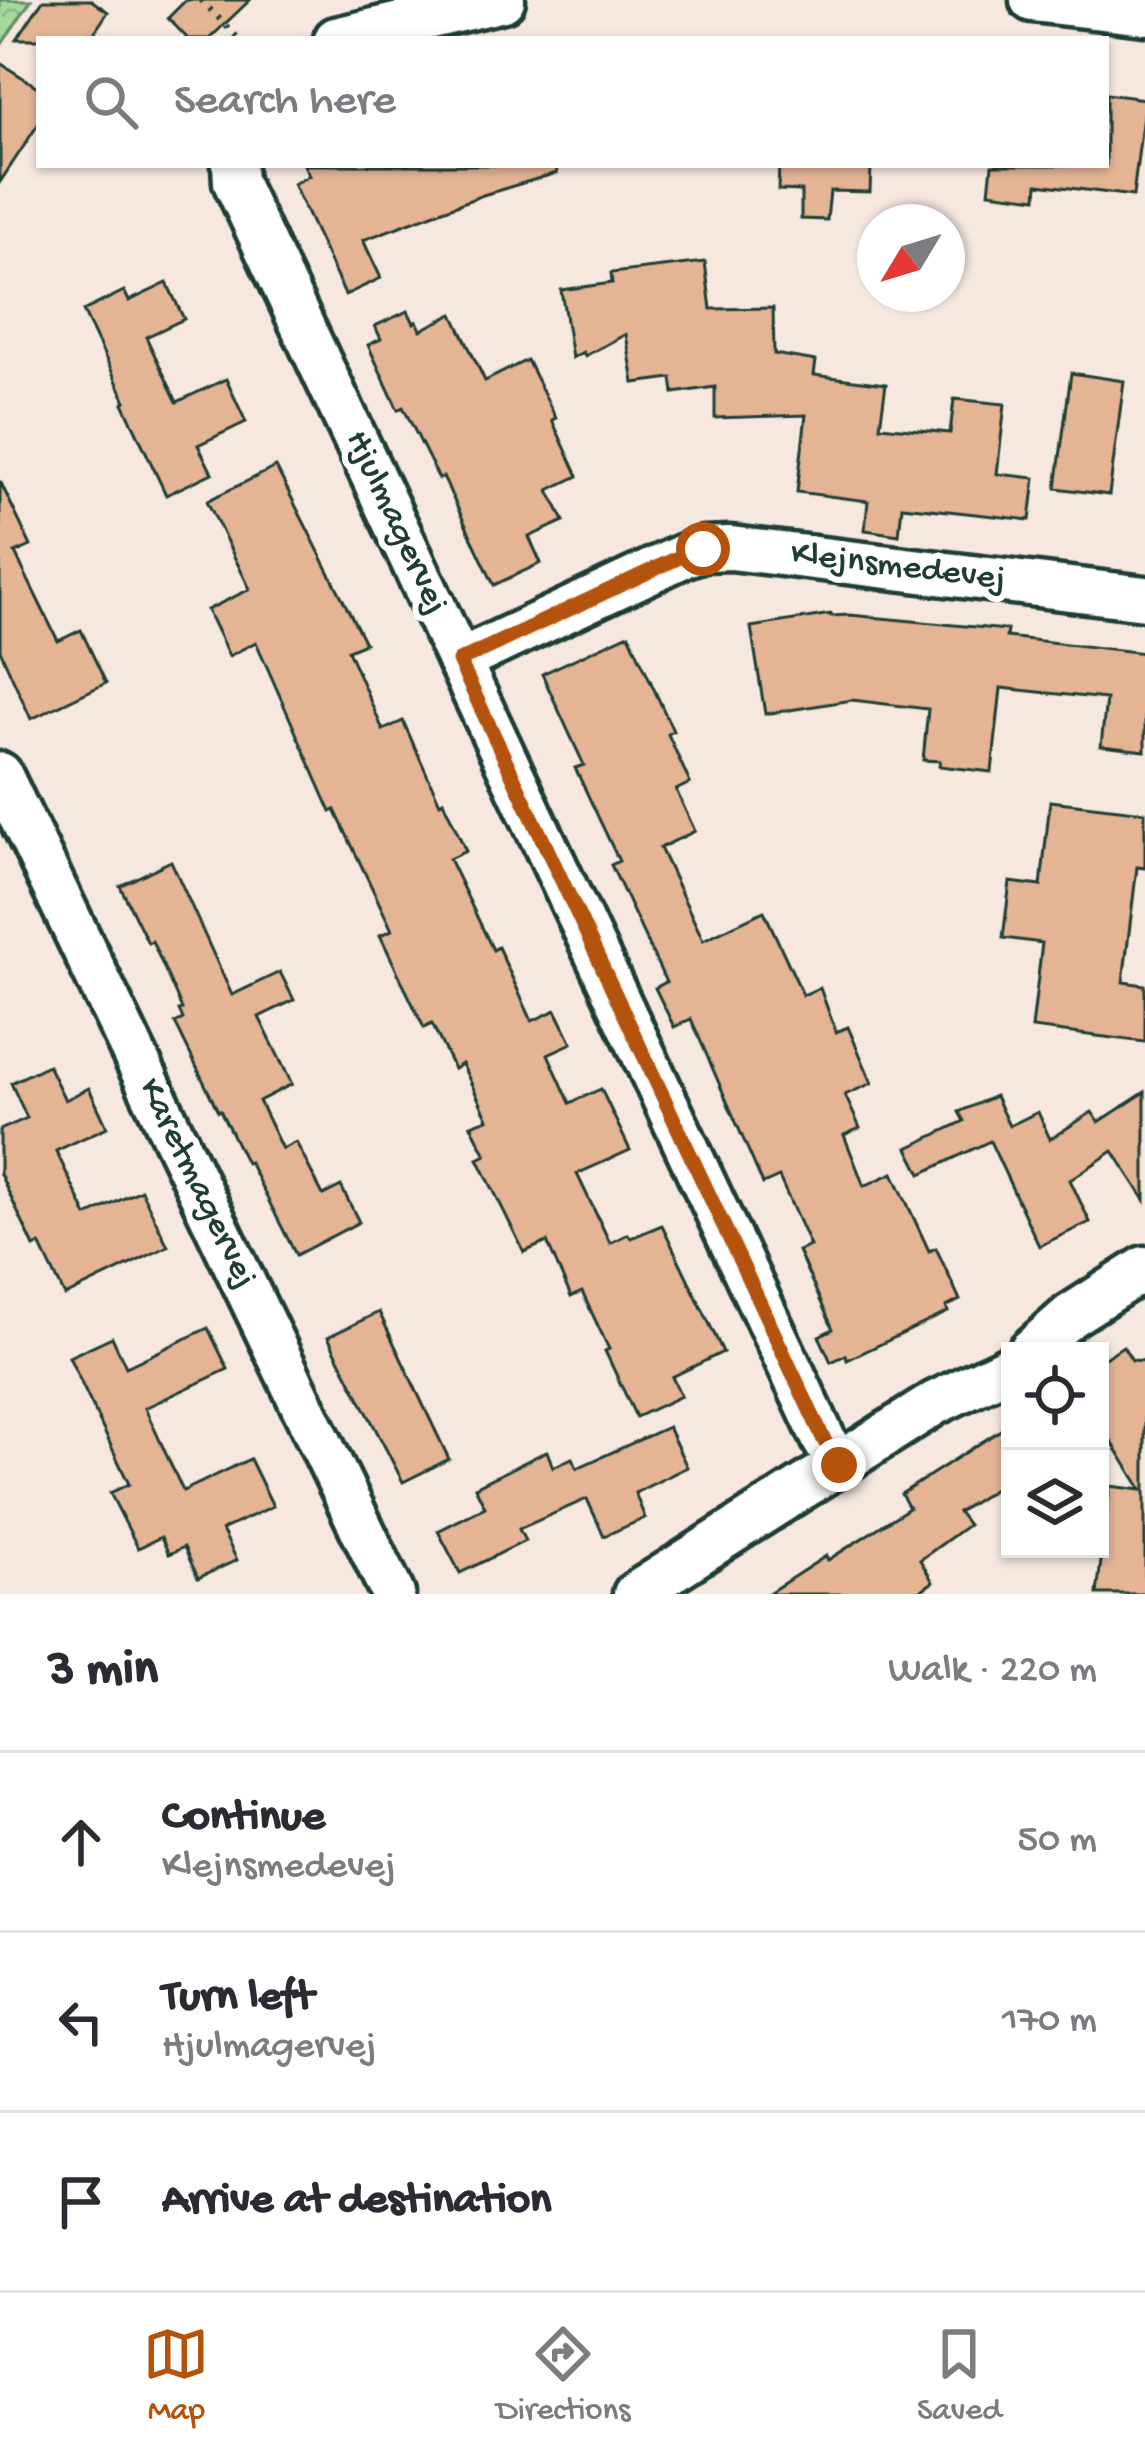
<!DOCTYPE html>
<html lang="en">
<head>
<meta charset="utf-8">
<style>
  body { margin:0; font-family:"Gochi Hand",sans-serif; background:#f2f2f3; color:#2b2b33 }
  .controls { position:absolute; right:36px; bottom:36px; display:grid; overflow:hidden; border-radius:0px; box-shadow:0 3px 9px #0004 }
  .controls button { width:108px; height:108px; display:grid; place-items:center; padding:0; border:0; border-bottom:3px solid #e1e1e2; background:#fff; color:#2b2b33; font:60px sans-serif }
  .compass { position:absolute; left:857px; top:204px; width:108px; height:108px; border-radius:50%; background:#fff; box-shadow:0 3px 9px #0004; rotate:232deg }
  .stop { position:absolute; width:36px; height:36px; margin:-27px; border:9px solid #b45309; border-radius:50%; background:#fff }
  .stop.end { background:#b45309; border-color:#fff; box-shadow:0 3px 12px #0008 }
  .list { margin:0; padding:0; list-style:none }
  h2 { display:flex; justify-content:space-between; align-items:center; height:156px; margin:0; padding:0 48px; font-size:51px }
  h2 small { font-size:39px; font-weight:400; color:#7c7c81 }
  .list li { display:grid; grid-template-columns:78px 1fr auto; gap:36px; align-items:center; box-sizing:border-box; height:180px; padding:0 48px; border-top:3px solid #e1e1e2 }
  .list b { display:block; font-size:45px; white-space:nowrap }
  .list p { margin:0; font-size:39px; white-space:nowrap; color:#7c7c81 }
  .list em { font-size:39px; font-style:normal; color:#7c7c81 }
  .icon { flex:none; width:66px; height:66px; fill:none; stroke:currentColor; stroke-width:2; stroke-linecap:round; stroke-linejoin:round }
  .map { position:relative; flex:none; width:1145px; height:1594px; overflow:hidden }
  .search { position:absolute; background:#fff; box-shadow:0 3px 9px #0004; left:36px; right:36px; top:36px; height:132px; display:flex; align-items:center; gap:30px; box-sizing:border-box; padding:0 42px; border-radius:0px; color:#7c7c81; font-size:45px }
  .sheet { height:696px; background:#fff }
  nav { display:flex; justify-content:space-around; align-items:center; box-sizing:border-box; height:168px; border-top:3px solid #e1e1e2; background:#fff; font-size:33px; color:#7c7c81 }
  nav a { display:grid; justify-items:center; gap:6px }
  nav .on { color:#b45309 }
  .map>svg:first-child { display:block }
  .forest { fill:url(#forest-crowns); stroke:#628b68; stroke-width:3 }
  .building { fill:#e4b495; stroke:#1f3d34; stroke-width:3 }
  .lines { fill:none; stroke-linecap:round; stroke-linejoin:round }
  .street-casing { stroke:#1f3d34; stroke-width:51 }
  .path { stroke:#1f3d34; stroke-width:6; stroke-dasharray:3 9; stroke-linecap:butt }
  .street { stroke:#fff; stroke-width:42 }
  .route { stroke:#b45309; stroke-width:15 }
  .labels { text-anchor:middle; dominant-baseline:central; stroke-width:12; stroke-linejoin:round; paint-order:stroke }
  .street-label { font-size:36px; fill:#1f3d34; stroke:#fff }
</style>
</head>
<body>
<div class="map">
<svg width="1145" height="1594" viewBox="0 0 1145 1594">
  <defs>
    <pattern id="forest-crowns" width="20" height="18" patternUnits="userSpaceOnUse" patternTransform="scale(3)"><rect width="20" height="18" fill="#a6d99b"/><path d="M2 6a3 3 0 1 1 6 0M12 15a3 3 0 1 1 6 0" fill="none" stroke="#8ebb86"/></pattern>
  </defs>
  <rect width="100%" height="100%" fill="#f7e8df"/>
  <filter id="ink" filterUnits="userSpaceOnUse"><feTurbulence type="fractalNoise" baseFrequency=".00833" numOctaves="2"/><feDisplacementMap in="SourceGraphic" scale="24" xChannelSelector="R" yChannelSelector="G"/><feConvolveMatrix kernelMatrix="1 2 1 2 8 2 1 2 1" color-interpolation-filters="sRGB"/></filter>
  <g filter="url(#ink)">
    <!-- forest -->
    <path class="forest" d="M0 0H31L0 47Z"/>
    <!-- building -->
    <g class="building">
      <path d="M43 0H91L108 12 90 39H17Z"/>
      <path d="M186 0H250L209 39H188L168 18Z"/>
      <path d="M0 63 39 88V123L0 182Z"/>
      <path d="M1106 94 1145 99 1133 196 1038 184 1037 198 989 192 992 165H1106Z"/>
      <path d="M304 165H556L557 173 483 195 363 240 381 278 345 295 293 184 309 176Z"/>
      <path d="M779 165H871L870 192 830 191 827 220 801 219V191L778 190Z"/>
      <path d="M705 262 711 309 773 308 774 354 816 361 814 375 886 384 880 426 950 433 954 399 1005 404 997 474 1035 478 1030 520 902 506 899 535 865 530 868 501 797 492 806 415 715 418V387L674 393 672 378 634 383 626 334 585 356 583 352 572 358 561 290 612 283 611 273Z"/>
      <path d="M167 283 184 319 146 337 177 402 226 379 246 422 198 445 212 473 166 495 123 403 126 401 83 311 124 291 129 301Z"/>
      <path d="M408 311 414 323 417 321 421 330 453 314 485 381 527 360 556 418 552 420 578 476 549 490 564 521 529 537 541 563 494 585 443 477 439 479 403 407 398 410 368 345 381 339 375 326Z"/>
      <path d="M1071 373 1124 381 1109 495 1056 488Z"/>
      <path d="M276 467 365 643 348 650 383 730 403 721 440 803 443 801 466 851 449 859 493 950 498 947 532 1021 556 1010 572 1043 548 1054 570 1103 601 1089 630 1150 577 1174 610 1243 628 1234 631 1238 662 1225 723 1352 672 1377 681 1396 636 1417 605 1351 609 1349 582 1292 571 1297 547 1242 524 1252 478 1159 486 1155 471 1125 488 1119 462 1064 454 1069 432 1024 424 1028 380 935 392 930 335 810 331 812 256 642 229 656 207 610 250 589 207 501Z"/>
      <path d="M0 481 31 546 15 553 58 641 81 630 106 683 31 719 0 650Z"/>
      <path d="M831 614V616L850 615 1007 630 1006 637 1145 653V751L1101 746 1106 699 1001 688 992 772 939 766 940 761 923 760 928 709 852 700 765 714 751 627Z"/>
      <path d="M629 634 673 731 668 734 690 783 676 790 695 831 660 848 703 940 764 911 803 995 820 988 836 1032 848 1027 872 1083 845 1095 860 1128 844 1135 864 1186 893 1173 929 1251 936 1248 960 1300 946 1307 948 1312 847 1360 846 1355 831 1362 819 1336 833 1329 798 1251 810 1246 779 1177 763 1184 691 1019 674 1027 655 988 666 982 611 865 619 861 575 768 584 765 542 674Z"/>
      <path d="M1050 801 1145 812V868L1137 867 1123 982 1145 985V1042L1032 1028 1042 943 1003 938 1010 882 1041 886Z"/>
      <path d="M171 861 232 995 280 972 294 1000 259 1017 292 1084 259 1101 282 1149 296 1142 323 1195 341 1186 359 1222 296 1255 249 1162 246 1163 220 1110 218 1111 175 1023 183 1019 179 1010 182 1009 152 941 148 943 120 886Z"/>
      <path d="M48 1065 65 1100 89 1088 107 1127 56 1151 87 1216 141 1190 168 1246 65 1296 40 1244 34 1247 0 1174V1130L27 1118 11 1083Z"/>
      <path d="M1145 1092V1200L1113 1151 1070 1180 1090 1222 1039 1246 990 1141 921 1174 908 1148 964 1121 959 1112 995 1096 1009 1126 1038 1112 1050 1139 1092 1112 1099 1122Z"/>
      <path d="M379 1312 449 1459 403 1482 328 1337Z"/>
      <path d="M208 1328 228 1369 145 1408 183 1491 250 1459 273 1506 222 1530 237 1560 198 1578 184 1547 169 1554 161 1537 138 1548 110 1493 129 1484 69 1357 112 1337 126 1367Z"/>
      <path d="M1123 1346 1132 1360 1145 1361V1594H1097L1110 1486 1142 1490 1100 1423V1361Z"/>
      <path d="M1010 1424V1479L958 1512 968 1525 920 1560 933 1582 916 1594H767L826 1556 828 1560 909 1508 901 1494Z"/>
      <path d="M668 1427 687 1467 635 1493 645 1518 604 1536 587 1499 519 1529 525 1541 460 1573 438 1531 485 1507 475 1487 547 1451 553 1467 572 1458 577 1468Z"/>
    </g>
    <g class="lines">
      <defs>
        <g id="street">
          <path d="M1032 0 1145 13"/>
          <path d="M336 39 503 0"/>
          <path d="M234 165 235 182 824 1440 839 1465"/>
          <path d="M459 661 683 556 703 549 731 548 1145 598"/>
          <path d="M0 774 393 1594"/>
          <path d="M1030 1351 1070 1316 1145 1268"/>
          <path d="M635 1594 935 1403 1010 1367"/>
        </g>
      </defs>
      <!-- street casing -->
      <use href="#street" class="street-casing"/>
      <!-- path -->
      <path class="path" d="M201 0 239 39"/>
      <!-- street -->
      <use href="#street" class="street"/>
    </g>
  </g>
  <g class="lines" filter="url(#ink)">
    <!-- route -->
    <path class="route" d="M703 549 682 556 459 661 824 1440 839 1465"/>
  </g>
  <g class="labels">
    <!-- street labels -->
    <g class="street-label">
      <text transform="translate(395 523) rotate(65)">Hjulmagervej</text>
      <text transform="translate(898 568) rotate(7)">Klejnsmedevej</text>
      <text transform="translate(196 1184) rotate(64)">Karetmagervej</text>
    </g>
  </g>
</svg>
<div class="controls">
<button><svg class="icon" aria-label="locate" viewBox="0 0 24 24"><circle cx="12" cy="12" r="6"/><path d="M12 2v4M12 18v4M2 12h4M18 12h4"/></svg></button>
<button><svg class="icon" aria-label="layers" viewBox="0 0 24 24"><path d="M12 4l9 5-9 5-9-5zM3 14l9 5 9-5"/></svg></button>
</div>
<svg class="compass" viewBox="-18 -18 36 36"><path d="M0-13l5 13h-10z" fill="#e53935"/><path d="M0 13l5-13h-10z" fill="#7c7c81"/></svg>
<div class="stop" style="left:703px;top:549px"></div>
<div class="stop end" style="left:839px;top:1465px"></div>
<div class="search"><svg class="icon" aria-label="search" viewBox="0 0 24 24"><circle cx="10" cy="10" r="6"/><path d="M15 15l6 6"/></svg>Search here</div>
</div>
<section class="sheet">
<h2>3 min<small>Walk · 220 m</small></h2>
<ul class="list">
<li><svg class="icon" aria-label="ahead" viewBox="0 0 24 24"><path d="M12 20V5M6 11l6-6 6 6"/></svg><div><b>Continue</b><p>Klejnsmedevej</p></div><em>50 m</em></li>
<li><svg class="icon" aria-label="left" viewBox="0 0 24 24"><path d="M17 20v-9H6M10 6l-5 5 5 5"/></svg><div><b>Turn left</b><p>Hjulmagervej</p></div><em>170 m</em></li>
<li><svg class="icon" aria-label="arrive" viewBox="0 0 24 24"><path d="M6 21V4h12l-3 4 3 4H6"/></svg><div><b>Arrive at destination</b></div></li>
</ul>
</section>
<nav>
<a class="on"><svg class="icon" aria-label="map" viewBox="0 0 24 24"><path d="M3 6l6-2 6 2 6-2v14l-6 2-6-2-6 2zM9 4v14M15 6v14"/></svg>Map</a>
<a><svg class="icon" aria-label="directions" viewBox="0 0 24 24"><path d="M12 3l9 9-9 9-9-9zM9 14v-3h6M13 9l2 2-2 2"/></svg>Directions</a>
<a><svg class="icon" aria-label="saved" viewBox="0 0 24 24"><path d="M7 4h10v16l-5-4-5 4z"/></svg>Saved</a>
</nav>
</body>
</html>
